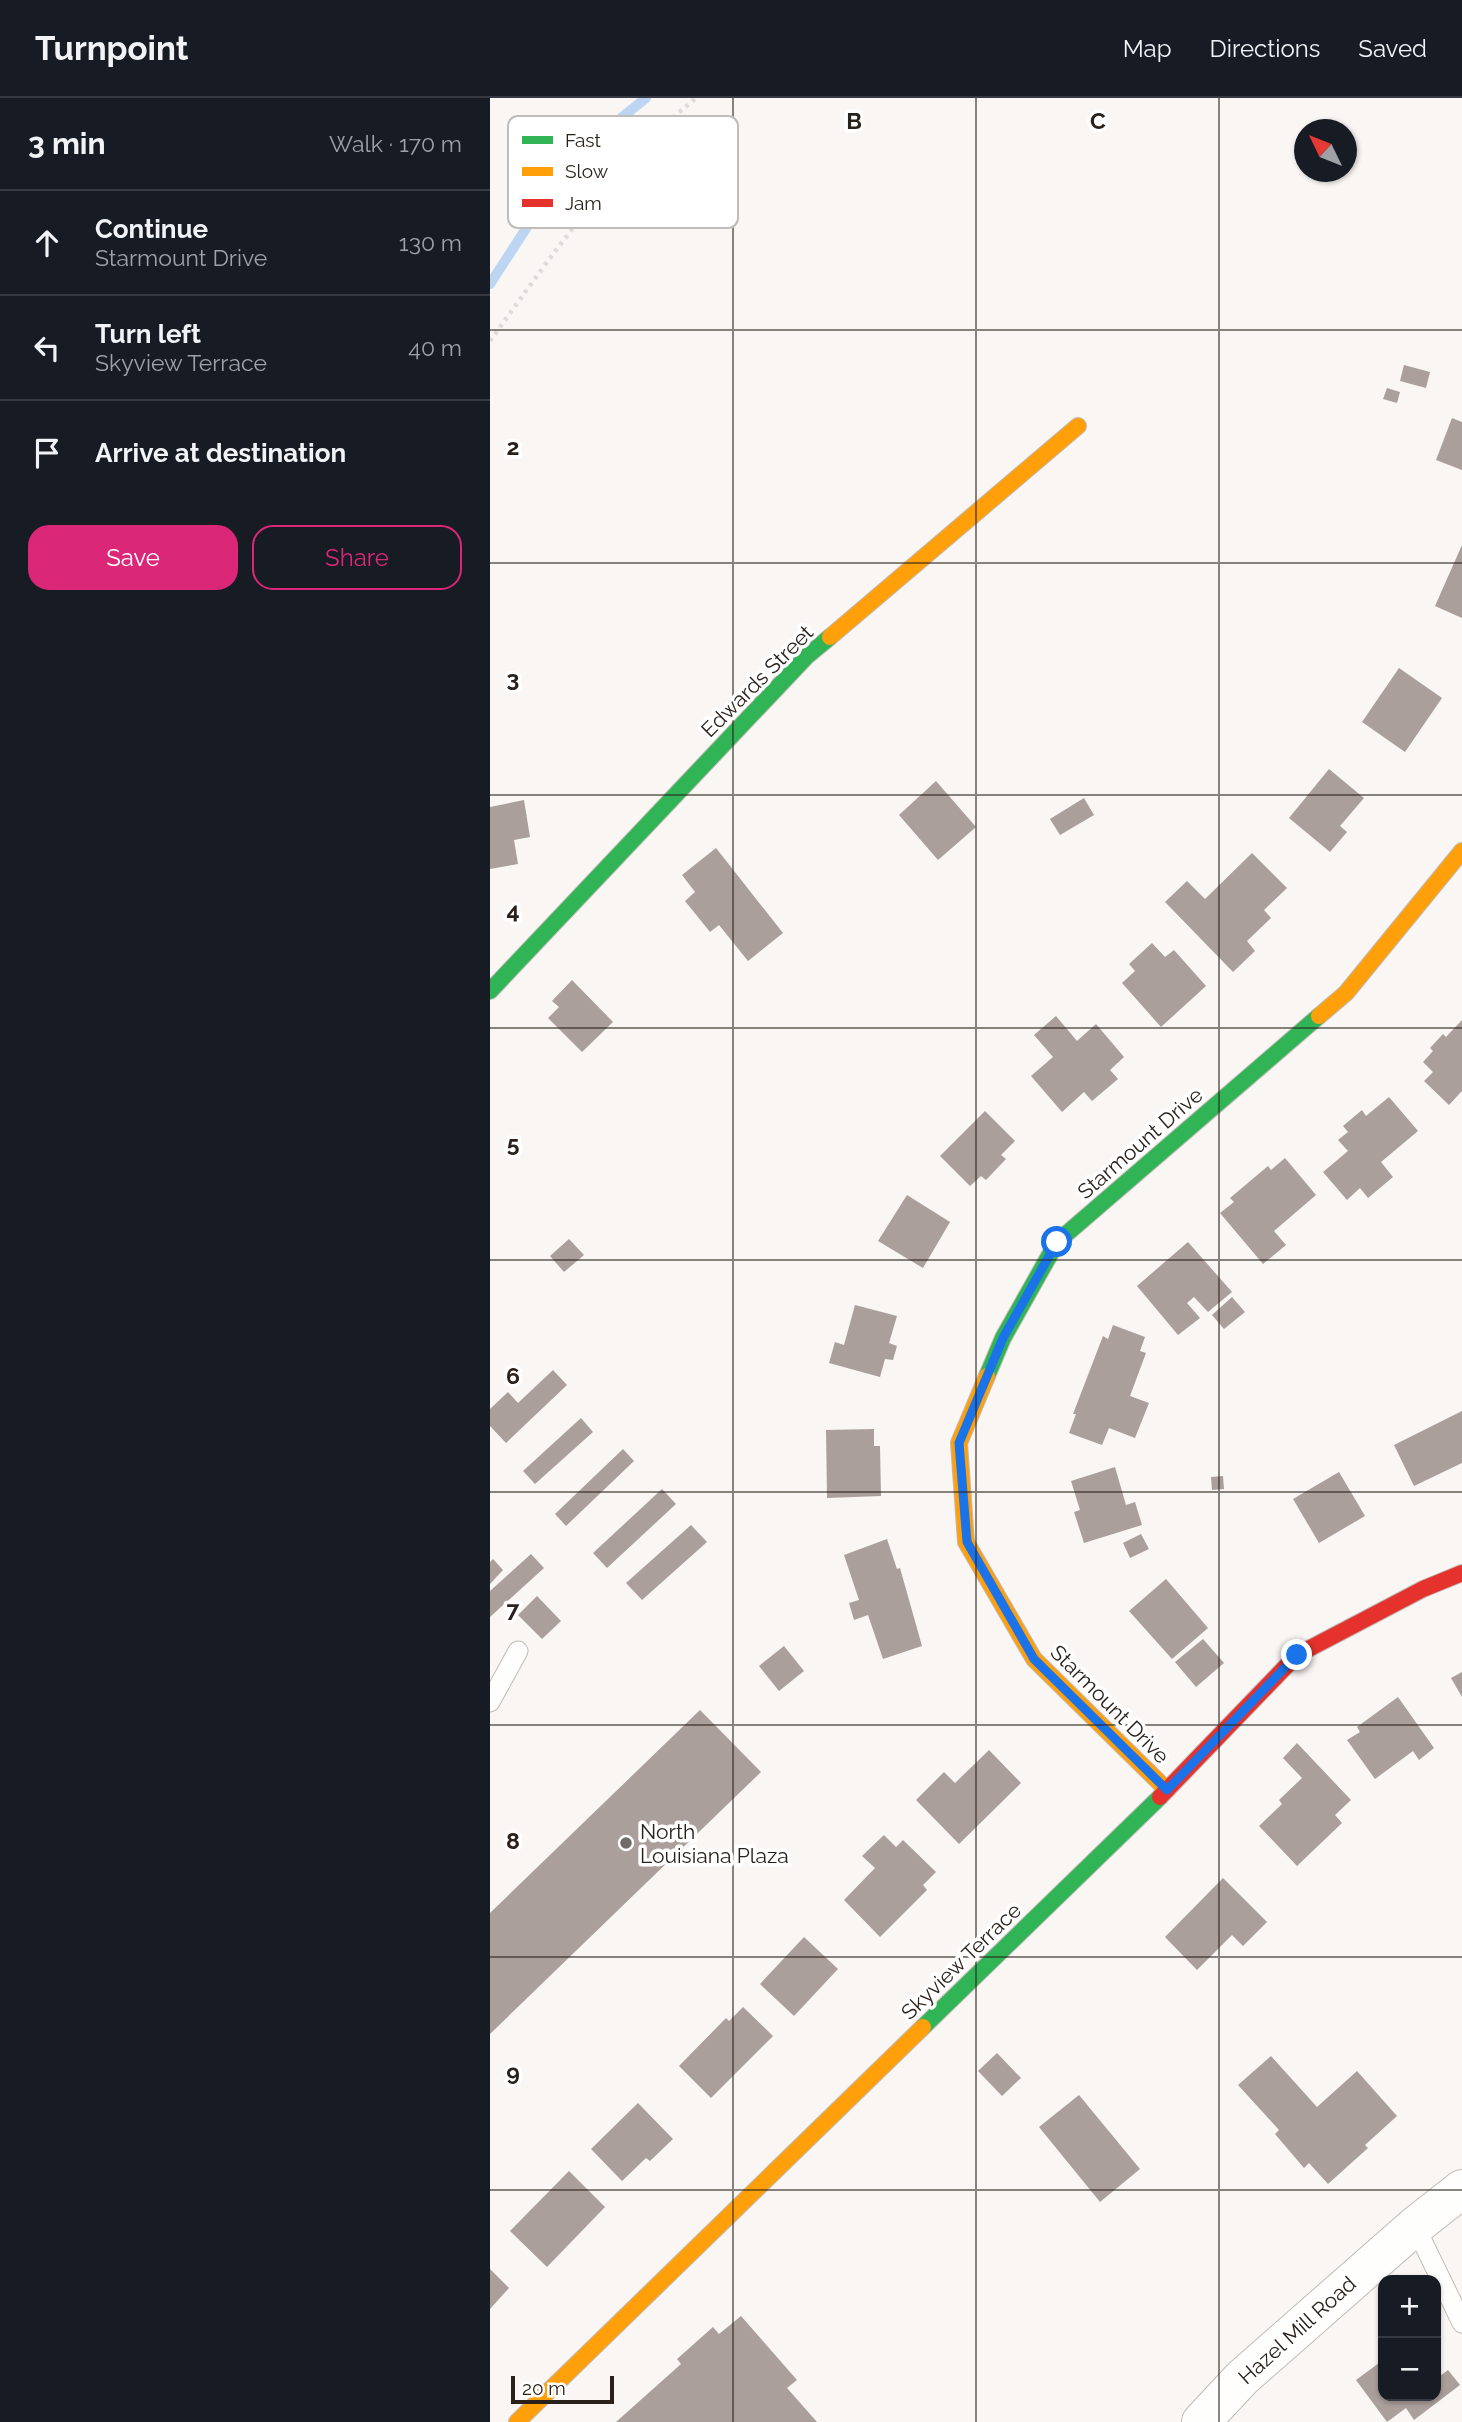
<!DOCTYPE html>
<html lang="en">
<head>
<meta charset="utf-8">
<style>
  body { margin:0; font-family:Raleway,sans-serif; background:#242831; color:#f1f3f6 }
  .controls { position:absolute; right:21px; bottom:21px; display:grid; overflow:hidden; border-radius:14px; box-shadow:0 2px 5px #0004 }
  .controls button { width:63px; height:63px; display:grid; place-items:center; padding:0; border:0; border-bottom:2px solid #363941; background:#171b24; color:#f1f3f6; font:35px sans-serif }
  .compass { position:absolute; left:804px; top:21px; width:63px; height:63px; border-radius:50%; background:#171b24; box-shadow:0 2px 5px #0004; rotate:313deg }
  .scale { position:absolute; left:21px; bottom:18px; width:103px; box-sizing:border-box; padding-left:7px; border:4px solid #2a211a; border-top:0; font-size:19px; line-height:24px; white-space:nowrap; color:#2a211a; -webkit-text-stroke:5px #fff; paint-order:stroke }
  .stop { position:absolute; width:21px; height:21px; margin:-16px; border:5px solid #1a73e8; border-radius:50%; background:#fff }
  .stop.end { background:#1a73e8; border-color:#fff; box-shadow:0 2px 7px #0008 }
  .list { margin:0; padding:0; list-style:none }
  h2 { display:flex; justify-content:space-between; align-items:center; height:91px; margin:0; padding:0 28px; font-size:30px }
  h2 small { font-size:23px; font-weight:400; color:#9ea1a6 }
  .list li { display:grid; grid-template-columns:46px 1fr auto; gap:21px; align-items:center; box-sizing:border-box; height:105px; padding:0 28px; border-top:2px solid #363941 }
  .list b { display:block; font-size:26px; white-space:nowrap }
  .list p { margin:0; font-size:23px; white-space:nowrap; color:#9ea1a6 }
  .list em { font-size:23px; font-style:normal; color:#9ea1a6 }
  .actions { display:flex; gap:14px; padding:21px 28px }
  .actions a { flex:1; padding:16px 0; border:2px solid #db2777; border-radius:21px; text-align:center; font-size:24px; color:#db2777 }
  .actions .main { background:#db2777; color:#fff }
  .icon { flex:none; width:38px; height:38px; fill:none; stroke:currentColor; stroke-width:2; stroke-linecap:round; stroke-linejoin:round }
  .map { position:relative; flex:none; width:972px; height:2324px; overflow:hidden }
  header { display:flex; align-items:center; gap:42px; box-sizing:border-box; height:98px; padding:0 35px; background:#171b24; border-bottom:2px solid #363941 }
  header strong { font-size:33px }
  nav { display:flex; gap:38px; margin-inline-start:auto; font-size:24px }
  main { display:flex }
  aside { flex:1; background:#171b24 }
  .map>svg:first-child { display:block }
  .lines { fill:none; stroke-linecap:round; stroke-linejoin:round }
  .stream { stroke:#bdd5f3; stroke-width:10 }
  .building { fill:#aa9f9a }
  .lane-casing { stroke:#c0bbb6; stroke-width:21 }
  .street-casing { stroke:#c0bbb6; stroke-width:40 }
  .fast-casing { stroke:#c0bbb6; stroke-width:18 }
  .slow-casing { stroke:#c0bbb6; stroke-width:18 }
  .jam-casing { stroke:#c0bbb6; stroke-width:18 }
  .path { stroke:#dddcda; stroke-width:4.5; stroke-dasharray:3.5 5; stroke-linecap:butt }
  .lane { stroke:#fefefd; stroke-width:19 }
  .street { stroke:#fefefd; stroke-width:38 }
  .fast { stroke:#30b455; stroke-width:16 }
  .slow { stroke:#ff9f0a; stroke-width:16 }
  .jam { stroke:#e5322d; stroke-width:16 }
  .route { stroke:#1a73e8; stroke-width:9 }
  .grid { fill:none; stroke:#2a211a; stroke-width:2; stroke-opacity:0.55 }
  .poi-dot { fill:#726c66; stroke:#fff; stroke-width:2.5 }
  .labels { text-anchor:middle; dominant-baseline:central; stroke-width:7; stroke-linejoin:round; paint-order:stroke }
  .street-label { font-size:21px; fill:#2a211a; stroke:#fff }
  .poi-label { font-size:21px; fill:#2a211a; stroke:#fff; text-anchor:start }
  .key { fill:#fff; stroke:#bfbcba; stroke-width:2 }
  .key-label { font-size:19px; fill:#2a211a }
  .grid-label { font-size:23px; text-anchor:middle; font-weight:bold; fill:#2a211a; stroke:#fff; stroke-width:7; stroke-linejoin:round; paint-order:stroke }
</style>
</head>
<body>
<header>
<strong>Turnpoint</strong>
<nav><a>Map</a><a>Directions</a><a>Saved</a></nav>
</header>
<main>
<aside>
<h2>3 min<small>Walk · 170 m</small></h2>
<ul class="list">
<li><svg class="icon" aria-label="ahead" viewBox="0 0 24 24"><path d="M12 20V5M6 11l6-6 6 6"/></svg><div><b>Continue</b><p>Starmount Drive</p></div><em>130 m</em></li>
<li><svg class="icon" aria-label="left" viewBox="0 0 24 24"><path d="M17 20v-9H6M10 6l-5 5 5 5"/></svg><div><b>Turn left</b><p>Skyview Terrace</p></div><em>40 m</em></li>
<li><svg class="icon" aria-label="arrive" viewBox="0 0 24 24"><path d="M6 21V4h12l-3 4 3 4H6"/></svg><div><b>Arrive at destination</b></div></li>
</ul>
<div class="actions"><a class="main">Save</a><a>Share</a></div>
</aside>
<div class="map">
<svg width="972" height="2324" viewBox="0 0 972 2324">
  <rect width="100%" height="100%" fill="#f9f6f4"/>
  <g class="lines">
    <!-- stream -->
    <path class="stream" d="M0 186 61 92 111 36 156 0"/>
  </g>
  <!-- building -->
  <g class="building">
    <path d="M914 267 940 274 936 290 910 283Z"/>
    <path d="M897 290 910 294 907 305 893 301Z"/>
    <path d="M962 320 972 324V372L946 362Z"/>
    <path d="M972 447V520L945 508Z"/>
    <path d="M909 570 952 600 915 654 872 624Z"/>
    <path d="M839 671 874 700 850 728 857 734 840 754 799 720Z"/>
    <path d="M446 683 486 729 448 762 409 717Z"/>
    <path d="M594 700 604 717 570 737 560 721Z"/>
    <path d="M34 702 40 739 24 742 28 766 0 771V709Z"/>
    <path d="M226 750 293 835 258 863 229 827 220 834 195 803 205 794 192 777Z"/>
    <path d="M762 755 797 790 774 812 781 820 757 843 765 853 743 874 675 804 697 783 715 801Z"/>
    <path d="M662 845 675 859 684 852 716 888 671 929 632 885 645 873 639 866Z"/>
    <path d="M82 882 123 924 92 954 58 920 69 909 62 903Z"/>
    <path d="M566 918 587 943 606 926 634 959 620 972 628 981 602 1003 594 994 572 1014 541 978 563 959 544 937Z"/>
    <path d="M972 922V993L959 1007 934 983 943 974 933 964 943 953 940 950 953 936 956 939Z"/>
    <path d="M899 999 928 1033 891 1064 903 1079 878 1100 870 1090 857 1102 833 1074 858 1053 848 1042 858 1034 853 1028 872 1012 876 1018Z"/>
    <path d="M495 1013 525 1043 511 1057 516 1061 496 1082 491 1078 480 1088 450 1058Z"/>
    <path d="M795 1060 826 1097 784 1133 796 1147 773 1166 730 1115 744 1104 740 1100 778 1068 781 1072Z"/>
    <path d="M417 1097 460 1124 433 1170 388 1143Z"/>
    <path d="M79 1141 94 1157 74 1174 60 1158Z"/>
    <path d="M698 1144 742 1194 718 1214 704 1199 697 1205 710 1220 688 1237 647 1188Z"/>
    <path d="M742 1199 755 1214 734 1231 722 1217Z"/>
    <path d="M365 1207 407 1218 399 1245 407 1248 403 1262 395 1261 390 1279 339 1265 345 1244 354 1247Z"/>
    <path d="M623 1227 655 1239 650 1253 656 1255 640 1298 659 1305 645 1340 619 1330 612 1347 579 1335 586 1316H583L613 1238 618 1241Z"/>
    <path d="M63 1272 77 1287 16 1345 0 1328V1311L18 1294 28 1305Z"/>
    <path d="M972 1313V1365L924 1388 904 1347Z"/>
    <path d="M91 1320 103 1334 45 1386 33 1373Z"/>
    <path d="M384 1331V1348H390L391 1398 337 1400 336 1332Z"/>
    <path d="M133 1351 144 1363 76 1428 65 1416Z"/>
    <path d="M625 1369 636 1407 645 1404 652 1427 594 1445 584 1414 590 1412 581 1383Z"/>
    <path d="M849 1374 875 1418 829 1445 803 1401Z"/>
    <path d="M733 1378 734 1391 722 1392 721 1379Z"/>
    <path d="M172 1391 186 1406 117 1470 103 1455Z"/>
    <path d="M201 1427 217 1444 152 1502 136 1485Z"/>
    <path d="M651 1436 659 1451 640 1460 633 1445Z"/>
    <path d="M397 1441 407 1471 410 1470 432 1548 393 1561 378 1517 364 1522 359 1505 369 1502 354 1457Z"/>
    <path d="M41 1456 54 1470 0 1519V1493Z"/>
    <path d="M3 1461 13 1472 0 1486V1464Z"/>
    <path d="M676 1481 718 1530 682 1561 639 1513Z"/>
    <path d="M47 1498 71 1523 52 1541 28 1517Z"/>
    <path d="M713 1541 734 1565 706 1589 685 1564Z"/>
    <path d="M294 1548 314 1573 289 1593 269 1568Z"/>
    <path d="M972 1574V1599L961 1580Z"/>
    <path d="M908 1599 944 1650 929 1662 923 1653 885 1681 857 1642 870 1634 867 1629Z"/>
    <path d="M210 1612 271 1674 0 1936V1815Z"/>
    <path d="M807 1645 861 1702 845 1717 852 1725 807 1768 769 1728 792 1706 789 1702 812 1680 793 1660Z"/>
    <path d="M499 1652 531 1685 469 1746 426 1702 454 1674 465 1685Z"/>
    <path d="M394 1737 406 1749 413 1742 446 1774 433 1787 437 1792 390 1839 354 1802 385 1770 372 1758Z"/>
    <path d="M733 1780 777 1824 753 1848 742 1837 707 1872 675 1839Z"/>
    <path d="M314 1839 348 1871 304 1918 270 1886Z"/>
    <path d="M253 1909 283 1938 221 2000 189 1968 236 1920 239 1923Z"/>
    <path d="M507 1955 531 1980 512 1998 488 1973Z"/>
    <path d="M781 1958 827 2009 867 1973 907 2018 875 2047 878 2050 838 2086 819 2065 814 2070 785 2036 789 2032 748 1987Z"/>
    <path d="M589 1997 650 2071 610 2104 549 2029Z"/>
    <path d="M148 2005 183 2041 160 2063 156 2060 132 2083 101 2051Z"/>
    <path d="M79 2073 115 2109 57 2169 20 2133Z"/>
    <path d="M0 2171 19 2190 0 2211Z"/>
    <path d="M251 2218 307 2282 297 2290 327 2324H126L191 2266 187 2261 223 2229 229 2236Z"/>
    <path d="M893 2262V2298H946V2281L958 2272 970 2287 924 2322 916 2310 897 2324 866 2282Z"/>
  </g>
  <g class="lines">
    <defs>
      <g id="lane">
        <path d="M0 1604 28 1553"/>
        <path d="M925 2128 972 2225"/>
      </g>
      <path id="street" d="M711 2324 752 2280 925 2128 972 2091"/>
      <g id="fast">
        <path d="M0 893 317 558 340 539"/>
        <path d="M497 1278 513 1240 567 1144 829 918"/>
        <path d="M433 1929 670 1699"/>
      </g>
      <g id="slow">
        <path d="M340 539 588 328"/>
        <path d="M829 918 856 895 972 753"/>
        <path d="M497 1278 469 1345 476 1444 544 1561 677 1692"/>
        <path d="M27 2324 433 1929"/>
      </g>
      <path id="jam" d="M670 1699 807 1557 933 1491 972 1475"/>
    </defs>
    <!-- lane casing -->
    <use href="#lane" class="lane-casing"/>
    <!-- street casing -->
    <use href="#street" class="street-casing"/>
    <!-- fast casing -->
    <use href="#fast" class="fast-casing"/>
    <!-- slow casing -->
    <use href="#slow" class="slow-casing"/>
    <!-- jam casing -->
    <use href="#jam" class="jam-casing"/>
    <!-- path -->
    <path class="path" d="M0 243C62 157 123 68 206 0"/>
    <!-- lane -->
    <use href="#lane" class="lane"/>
    <!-- street -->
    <use href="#street" class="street"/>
    <!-- fast -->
    <use href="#fast" class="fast"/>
    <!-- slow -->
    <use href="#slow" class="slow"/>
    <!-- jam -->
    <use href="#jam" class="jam"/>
  </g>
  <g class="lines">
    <!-- route -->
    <path class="route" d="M567 1144 513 1240 469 1345 477 1444 544 1561 677 1692 807 1557"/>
  </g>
  <!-- grid -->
  <path class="grid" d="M243 0V2324M486 0V2324M729 0V2324M0 232H972M0 465H972M0 697H972M0 930H972M0 1162H972M0 1394H972M0 1627H972M0 1859H972M0 2092H972"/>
  <!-- markers -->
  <circle class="poi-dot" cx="136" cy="1745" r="7"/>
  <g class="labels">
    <!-- street labels -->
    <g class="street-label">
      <text transform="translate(267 583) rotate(-45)">Edwards Street</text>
      <text transform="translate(650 1045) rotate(-41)">Starmount Drive</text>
      <text transform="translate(620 1606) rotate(45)">Starmount Drive</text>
      <text transform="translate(471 1863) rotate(-44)">Skyview Terrace</text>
      <text transform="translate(807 2232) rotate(-42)">Hazel Mill Road</text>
    </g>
    <!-- poi labels -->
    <g class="poi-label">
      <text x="150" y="1733">North<tspan x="150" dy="24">Louisiana Plaza</tspan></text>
    </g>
  </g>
  <!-- legend -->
  <rect x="18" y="18" width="230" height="112" rx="10" class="key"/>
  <rect x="32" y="38" width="31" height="8" fill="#30b455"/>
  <rect x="32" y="69" width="31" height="9" fill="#ff9f0a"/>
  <rect x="32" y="101" width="31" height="8" fill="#e5322d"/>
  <g class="key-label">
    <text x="75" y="49">Fast</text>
    <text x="75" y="80">Slow</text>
    <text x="75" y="112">Jam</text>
  </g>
  <g class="grid-label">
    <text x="364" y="31">B</text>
    <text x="608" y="31">C</text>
    <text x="23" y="357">2</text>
    <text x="23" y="589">3</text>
    <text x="23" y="821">4</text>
    <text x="23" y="1054">5</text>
    <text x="23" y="1286">6</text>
    <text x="23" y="1519">7</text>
    <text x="23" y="1751">8</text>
    <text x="23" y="1983">9</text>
  </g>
</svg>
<div class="controls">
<button>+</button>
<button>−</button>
</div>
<svg class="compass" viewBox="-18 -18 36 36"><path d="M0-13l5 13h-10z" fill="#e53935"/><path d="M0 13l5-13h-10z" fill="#9ea1a6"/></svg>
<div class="scale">20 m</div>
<div class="stop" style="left:567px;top:1144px"></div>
<div class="stop end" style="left:807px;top:1557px"></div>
</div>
</main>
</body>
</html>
